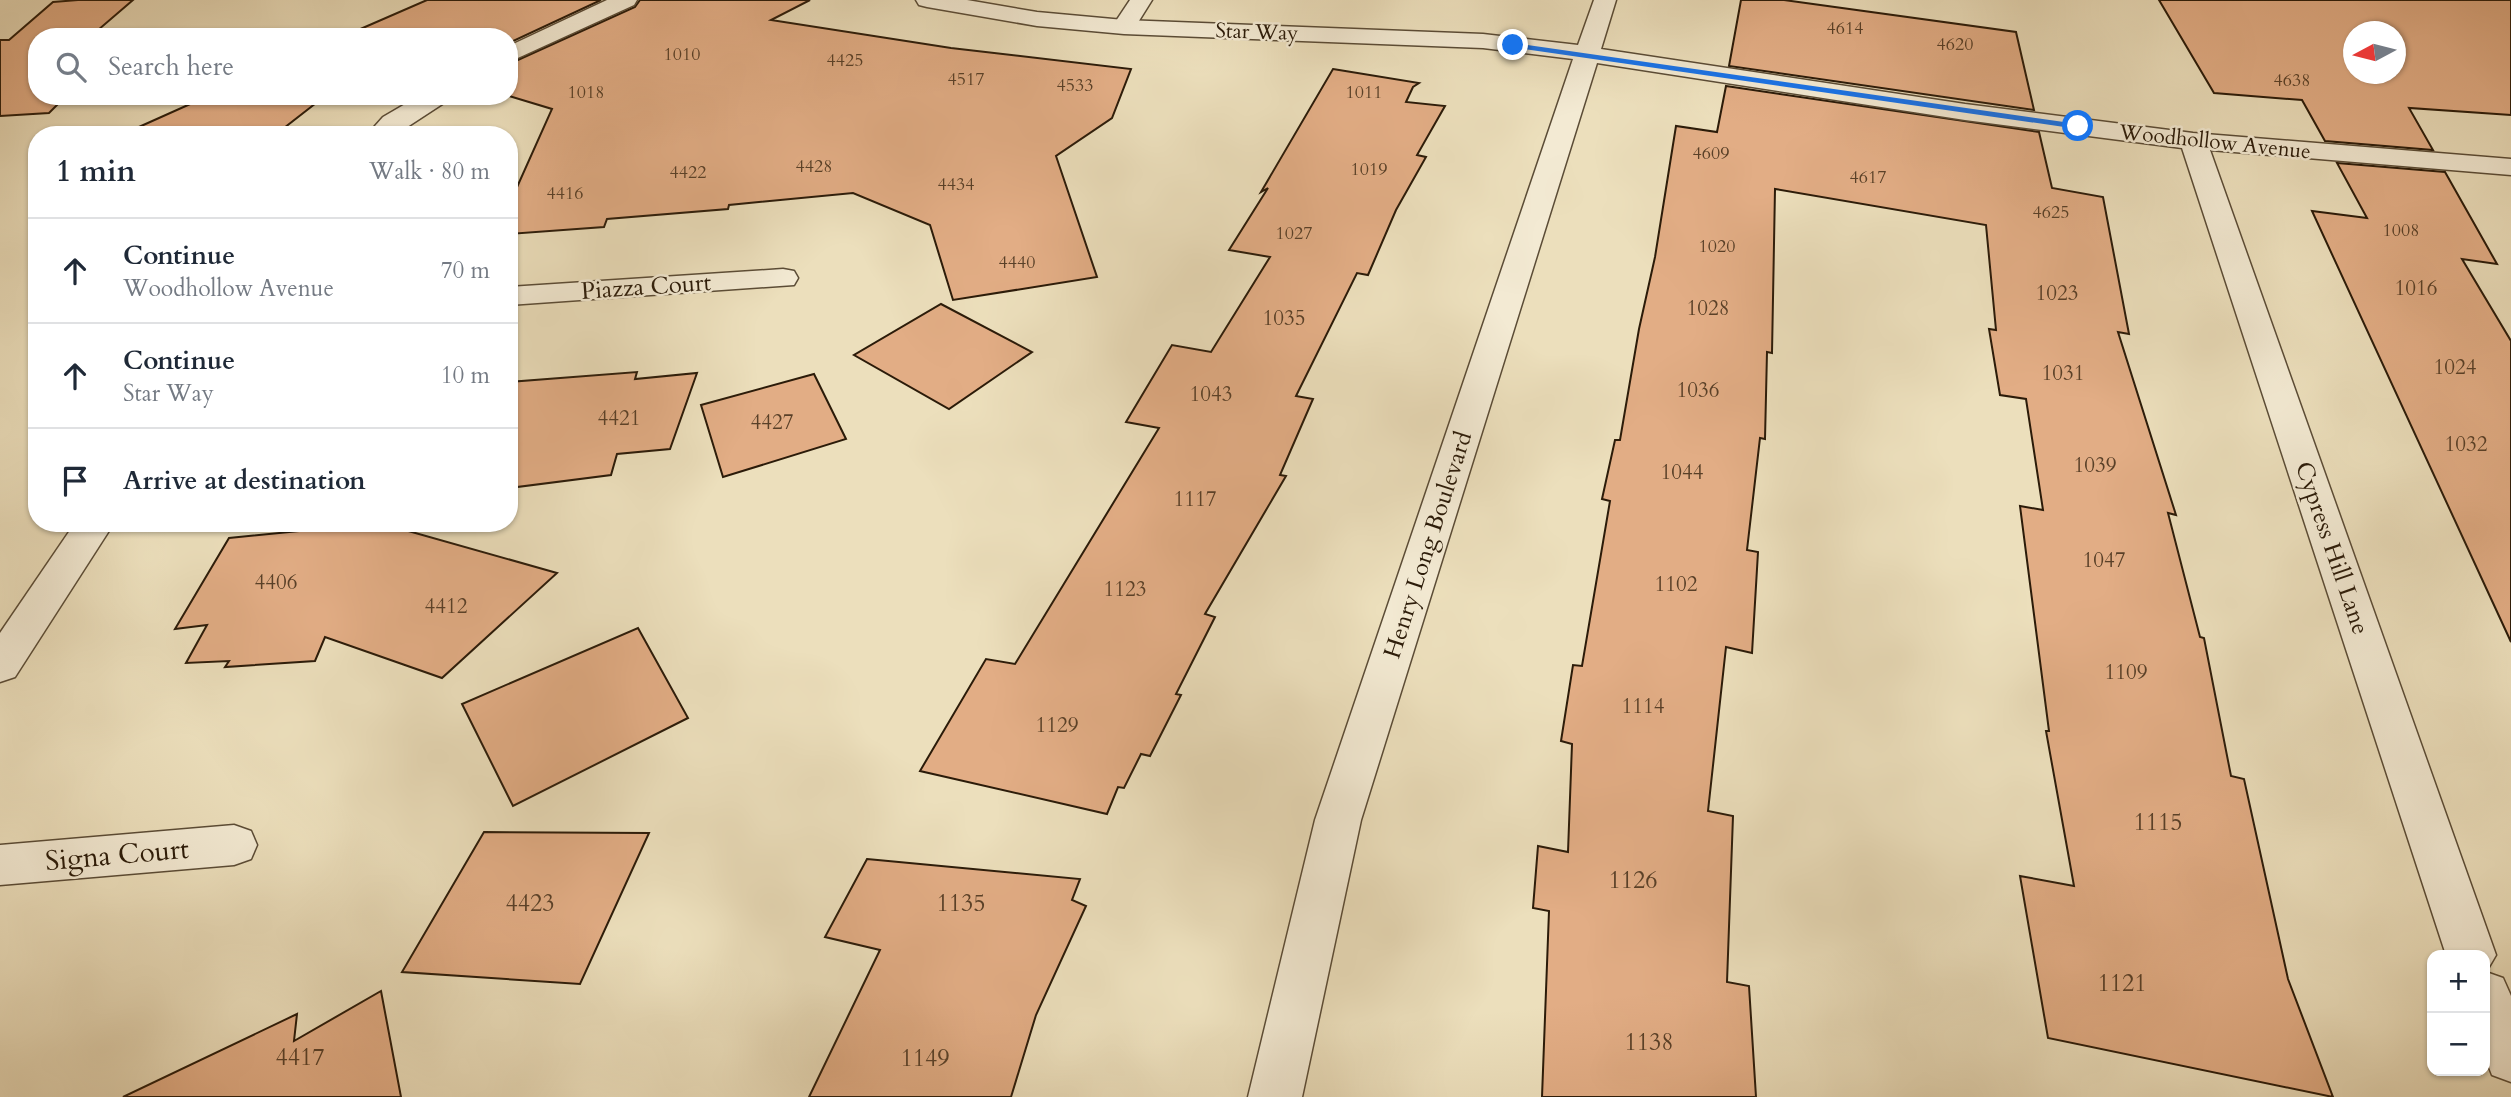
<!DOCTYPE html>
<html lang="en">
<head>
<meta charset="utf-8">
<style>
  body { margin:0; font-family:Cardo,serif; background:#f2f2f3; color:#1f2937 }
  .controls { position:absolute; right:21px; bottom:21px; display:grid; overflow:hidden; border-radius:14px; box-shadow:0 2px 5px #0004 }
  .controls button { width:63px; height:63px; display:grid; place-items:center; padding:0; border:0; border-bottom:2px solid #e0e1e3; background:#fff; color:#1f2937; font:35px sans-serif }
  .compass { position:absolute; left:2343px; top:21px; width:63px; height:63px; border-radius:50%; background:#fff; box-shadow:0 2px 5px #0004; rotate:263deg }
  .stop { position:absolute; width:21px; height:21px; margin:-16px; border:5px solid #1a73e8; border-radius:50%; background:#fff }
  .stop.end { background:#1a73e8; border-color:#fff; box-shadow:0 2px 7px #0008 }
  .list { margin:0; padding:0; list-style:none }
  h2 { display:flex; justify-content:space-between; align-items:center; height:91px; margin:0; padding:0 28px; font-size:30px }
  h2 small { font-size:23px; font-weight:400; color:#747a83 }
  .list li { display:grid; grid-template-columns:46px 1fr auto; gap:21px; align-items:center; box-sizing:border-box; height:105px; padding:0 28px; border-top:2px solid #e0e1e3 }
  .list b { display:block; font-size:26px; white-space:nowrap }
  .list p { margin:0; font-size:23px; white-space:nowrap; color:#747a83 }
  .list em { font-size:23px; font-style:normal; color:#747a83 }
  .icon { flex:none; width:38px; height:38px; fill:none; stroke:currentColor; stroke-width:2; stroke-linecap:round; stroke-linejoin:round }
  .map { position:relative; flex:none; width:2511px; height:1097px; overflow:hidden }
  .search { position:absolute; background:#fff; box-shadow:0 2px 5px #0004; left:28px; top:28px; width:490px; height:77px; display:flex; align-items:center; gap:18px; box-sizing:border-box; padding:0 24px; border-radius:28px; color:#747a83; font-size:26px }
  .panel { position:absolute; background:#fff; box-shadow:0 2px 5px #0004; left:28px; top:126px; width:490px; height:406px; border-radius:28px }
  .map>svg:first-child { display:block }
  .building { fill:#e2ad85; stroke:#2b1b09; stroke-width:2; fill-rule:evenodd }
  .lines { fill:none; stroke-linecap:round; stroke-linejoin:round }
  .lane-casing { stroke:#5b4c36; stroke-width:3 }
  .street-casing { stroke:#5b4c36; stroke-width:3 }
  .lane { fill:#f3ead3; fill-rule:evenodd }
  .street { fill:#f3ead3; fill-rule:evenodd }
  .route { fill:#1a73e8 }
  .labels { text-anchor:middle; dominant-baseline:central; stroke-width:5; stroke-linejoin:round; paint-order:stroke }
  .far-number-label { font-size:18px; fill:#594028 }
  .far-street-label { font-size:21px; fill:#2b1b09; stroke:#f3ead3 }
  .number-label { font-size:21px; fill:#594028 }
  .street-label { font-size:24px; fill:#2b1b09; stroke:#f3ead3 }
  .near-number-label { font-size:24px; fill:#594028 }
  .near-street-label { font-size:28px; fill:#2b1b09; stroke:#f3ead3 }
</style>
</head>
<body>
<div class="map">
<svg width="2511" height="1097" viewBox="0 0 2511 1097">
  <rect width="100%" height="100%" fill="#ecdfbc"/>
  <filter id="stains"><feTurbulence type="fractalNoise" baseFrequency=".00286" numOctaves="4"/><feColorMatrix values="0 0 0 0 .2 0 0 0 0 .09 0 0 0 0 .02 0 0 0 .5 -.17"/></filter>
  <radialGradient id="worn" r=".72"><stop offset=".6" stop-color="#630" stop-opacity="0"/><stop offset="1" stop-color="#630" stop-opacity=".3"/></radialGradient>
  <!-- building -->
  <g class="building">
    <path d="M78 0H133L91 36 128 34 125 37H37V96H66L49 113 0 116V40H9L53 2Z"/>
    <path d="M427 0H601L509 43V37H342Z"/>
    <path d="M640 0H810L771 20 951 48 1131 69 1112 118 1056 156 1097 277 953 300 930 225 853 193 729 205 728 209 607 219 604 227 509 234V205L552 109 509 96V64L635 7Z"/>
    <path d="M1741 0H1784L2016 32 2034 110 1729 66Z"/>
    <path d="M2159 0H2511V115L2409 108 2433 150 2325 141 2302 100 2214 93ZM2354 32H2396V74H2354Z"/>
    <path d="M1333 69 1419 83 1413 87 1406 102 1445 106 1417 155 1426 157 1396 210 1368 275 1357 273 1296 396 1313 399 1280 475 1286 476 1205 614 1215 617 1176 694 1181 695 1150 756 1141 754 1124 788 1118 787 1107 814 920 771 986 659 1015 664 1159 428 1126 422 1172 345 1211 352 1270 257 1229 250 1268 188 1261 192Z"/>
    <path d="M1726 86 2039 132 2052 188 2103 197 2129 334 2118 332 2176 515 2168 513 2200 637 2204 638 2231 776 2244 779 2288 979 2333 1097 2048 1038 2020 876 2074 886 2046 731H2049L2020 506 2043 510 2026 399 2000 395 1989 329 1996 330 1986 225 1775 189 1772 353 1767 352 1765 439 1760 438 1747 550 1758 552 1752 653 1726 647 1708 811 1733 816 1727 982 1749 986 1756 1097H1542L1549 911 1533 908 1538 846 1568 852 1572 744 1561 741 1573 665 1582 666 1610 501 1602 499 1615 440H1620L1639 329 1655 257 1676 126 1717 132Z"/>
    <path d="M208 96H325L275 135H121Z"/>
    <path d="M2337 163 2445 172 2497 264 2462 259 2511 341V642L2312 211 2367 218Z"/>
    <path d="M941 304 1032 352 949 409 854 355Z"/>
    <path d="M637 372 635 379 697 373 670 449 617 454 611 475 509 488V382Z"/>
    <path d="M814 374 846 439 723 477 701 405Z"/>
    <path d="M380 523 557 573 442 678 325 637 315 661 225 667 229 661 186 663 207 625 175 629 229 538Z"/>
    <path d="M638 628 688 718 513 806 462 704Z"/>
    <path d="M484 832 649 833 580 984 402 972Z"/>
    <path d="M867 859 1080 879 1072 900 1086 906 1036 1015 1011 1097H809L880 950 825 937Z"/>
    <path d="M381 991 401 1097H123L297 1014 294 1041Z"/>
  </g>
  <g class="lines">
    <defs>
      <path id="lane" d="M1130 0H1152L1132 32H1116L1112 27Z"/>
      <g id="street">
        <path d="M607 0H637L634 5 509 62V46Z"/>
        <path d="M916 0H967L1037 12 1124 20 1483 34 1578 45 1594 0H1616L1601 49 1965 104 2193 133 2511 159V175L2210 150 2496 955 2486 972 2503 978 2511 996V1082L2492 1075 2485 1057V955H2446L2182 148 1965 120 1597 63 1361 820 1302 1097H1248L1315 820 1573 59 1483 48 1124 34 1037 26 927 7 919 5Z"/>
        <path d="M419 96H451L447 101 395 135H367L383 117Z"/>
        <path d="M783 269 794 271 798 278 794 285 509 305V287Z"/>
        <path d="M75 523H114L15 677 0 682V633Z"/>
        <path d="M234 825 251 831 257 845 251 859 234 865 0 885V845Z"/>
      </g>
    </defs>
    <!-- lane casing -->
    <use href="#lane" class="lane-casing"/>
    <!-- street casing -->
    <use href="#street" class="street-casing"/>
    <!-- lane -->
    <use href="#lane" class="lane"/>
    <!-- street -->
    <use href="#street" class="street"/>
  </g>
  <!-- route -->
  <path class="route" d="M1513 43 2078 124 2082 126 2078 129 1510 47Z"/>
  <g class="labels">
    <!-- far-number labels -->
    <g class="far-number-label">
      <text x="1845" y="28">4614</text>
      <text x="1955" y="44">4620</text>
      <text x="682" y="54">1010</text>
      <text x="845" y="60">4425</text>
      <text x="966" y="79">4517</text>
      <text x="2292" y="80">4638</text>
      <text x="1075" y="85">4533</text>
      <text x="586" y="92">1018</text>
      <text x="1364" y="92">1011</text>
      <text x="1711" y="153">4609</text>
      <text x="814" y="166">4428</text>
      <text x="1369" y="169">1019</text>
      <text x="688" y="172">4422</text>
      <text x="1868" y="177">4617</text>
      <text x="956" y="184">4434</text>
      <text x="565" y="193">4416</text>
      <text x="2051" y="212">4625</text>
      <text x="2401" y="230">1008</text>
      <text x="1294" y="233">1027</text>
      <text x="1717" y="246">1020</text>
      <text x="1017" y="262">4440</text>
    </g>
    <!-- far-street labels -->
    <g class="far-street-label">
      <text transform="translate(1257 32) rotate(2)">Star Way</text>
      <text transform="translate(2215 142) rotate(6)">Woodhollow Avenue</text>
    </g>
    <!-- number labels -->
    <g class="number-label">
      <text x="2416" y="288">1016</text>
      <text x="2057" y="293">1023</text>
      <text x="1708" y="308">1028</text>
      <text x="1284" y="318">1035</text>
      <text x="2455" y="367">1024</text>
      <text x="2063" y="373">1031</text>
      <text x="1698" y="390">1036</text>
      <text x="1211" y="394">1043</text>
      <text x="619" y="418">4421</text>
      <text x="772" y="422">4427</text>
      <text x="2466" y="444">1032</text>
      <text x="2095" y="465">1039</text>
      <text x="1682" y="472">1044</text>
      <text x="1195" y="499">1117</text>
      <text x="2104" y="560">1047</text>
      <text x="276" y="582">4406</text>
      <text x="1676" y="584">1102</text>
      <text x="1125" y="589">1123</text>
      <text x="446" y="606">4412</text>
      <text x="2126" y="672">1109</text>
      <text x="1643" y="706">1114</text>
      <text x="1057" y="725">1129</text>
    </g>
    <!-- street labels -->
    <g class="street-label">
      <text transform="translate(646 287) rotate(-4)">Piazza Court</text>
      <text transform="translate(1428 545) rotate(-72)">Henry Long Boulevard</text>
      <text transform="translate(2332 548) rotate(71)">Cypress Hill Lane</text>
    </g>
    <!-- near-number labels -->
    <g class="near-number-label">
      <text x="2158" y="822">1115</text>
      <text x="1633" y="880">1126</text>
      <text x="530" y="903">4423</text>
      <text x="961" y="903">1135</text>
      <text x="2122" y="983">1121</text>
      <text x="1649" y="1042">1138</text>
      <text x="300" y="1057">4417</text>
      <text x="925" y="1058">1149</text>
    </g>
    <!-- near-street labels -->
    <g class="near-street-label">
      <text transform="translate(117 855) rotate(-5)">Signa Court</text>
    </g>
  </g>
  <rect width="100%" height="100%" filter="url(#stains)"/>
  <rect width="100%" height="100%" fill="url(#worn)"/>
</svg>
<div class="controls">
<button>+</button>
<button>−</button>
</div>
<svg class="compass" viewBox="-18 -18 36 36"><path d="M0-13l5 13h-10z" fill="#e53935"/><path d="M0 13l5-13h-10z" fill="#747a83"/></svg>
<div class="stop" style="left:2078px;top:126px"></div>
<div class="stop end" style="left:1513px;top:45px"></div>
<div class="search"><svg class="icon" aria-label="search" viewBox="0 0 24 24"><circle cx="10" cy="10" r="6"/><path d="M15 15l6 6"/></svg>Search here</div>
<section class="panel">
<h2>1 min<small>Walk · 80 m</small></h2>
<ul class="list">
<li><svg class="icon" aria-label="ahead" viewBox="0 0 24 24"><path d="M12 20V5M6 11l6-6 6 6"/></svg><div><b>Continue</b><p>Woodhollow Avenue</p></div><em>70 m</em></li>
<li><svg class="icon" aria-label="ahead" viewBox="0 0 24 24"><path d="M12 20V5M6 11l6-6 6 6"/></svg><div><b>Continue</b><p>Star Way</p></div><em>10 m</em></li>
<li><svg class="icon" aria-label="arrive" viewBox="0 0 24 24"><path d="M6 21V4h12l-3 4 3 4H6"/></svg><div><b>Arrive at destination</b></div></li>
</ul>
</section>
</div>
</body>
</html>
